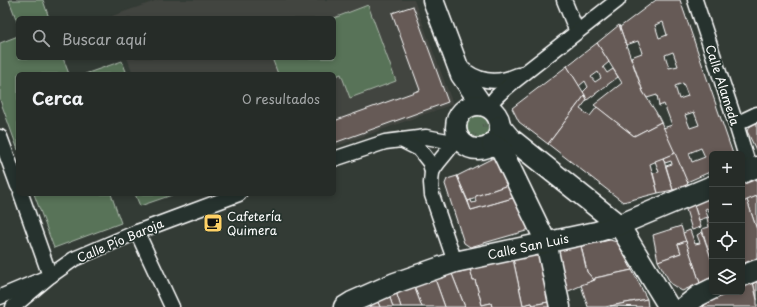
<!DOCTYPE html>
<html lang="es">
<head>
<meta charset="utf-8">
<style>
  body { margin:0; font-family:"Playpen Sans",sans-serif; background:#323834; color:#f1f3f6 }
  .controls { position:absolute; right:12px; bottom:12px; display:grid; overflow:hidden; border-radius:6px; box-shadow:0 2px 6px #0003 }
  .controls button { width:36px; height:36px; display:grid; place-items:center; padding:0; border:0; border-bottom:1px solid #424845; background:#262c28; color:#f1f3f6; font:20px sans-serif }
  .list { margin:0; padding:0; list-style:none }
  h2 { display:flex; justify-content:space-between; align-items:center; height:52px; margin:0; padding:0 16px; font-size:17px }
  h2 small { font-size:13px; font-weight:400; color:#a4a7a8 }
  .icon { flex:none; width:22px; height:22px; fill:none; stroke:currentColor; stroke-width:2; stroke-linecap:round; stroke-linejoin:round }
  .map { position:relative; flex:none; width:757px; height:307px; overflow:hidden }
  .search { position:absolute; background:#262c28; box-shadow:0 2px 6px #0003; left:16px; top:16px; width:320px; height:44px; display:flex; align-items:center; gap:10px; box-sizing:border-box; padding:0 14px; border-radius:6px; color:#a4a7a8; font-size:15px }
  .panel { position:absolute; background:#262c28; box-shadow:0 2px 6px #0003; left:16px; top:72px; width:320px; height:124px; border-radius:6px }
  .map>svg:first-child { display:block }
  .built { fill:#42443f }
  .grass { fill:url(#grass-tufts); stroke:#acb9ac }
  .park { fill:#597359; stroke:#acb9ac }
  .building { fill:#665a56; stroke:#fff; fill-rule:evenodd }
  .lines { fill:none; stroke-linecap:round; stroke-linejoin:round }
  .minor-casing { stroke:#fff; stroke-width:17 }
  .secondary-casing { stroke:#fff; stroke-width:23 }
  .minor { stroke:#26332d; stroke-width:14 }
  .secondary { stroke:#26332d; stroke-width:20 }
  .labels { text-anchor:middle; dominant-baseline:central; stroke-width:3.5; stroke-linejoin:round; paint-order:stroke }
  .street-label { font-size:12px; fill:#fff; stroke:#26332d }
  .poi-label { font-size:12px; fill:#fff; stroke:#26332d; text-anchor:start }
</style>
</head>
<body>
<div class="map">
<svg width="757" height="307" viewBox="0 0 757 307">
  <defs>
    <pattern id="grass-tufts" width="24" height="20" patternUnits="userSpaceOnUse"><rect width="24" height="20" fill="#597359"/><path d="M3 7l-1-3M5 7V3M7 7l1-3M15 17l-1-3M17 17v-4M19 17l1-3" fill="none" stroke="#515a51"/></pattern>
  </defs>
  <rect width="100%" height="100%" fill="#333b35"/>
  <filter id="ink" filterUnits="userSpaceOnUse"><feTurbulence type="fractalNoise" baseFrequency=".025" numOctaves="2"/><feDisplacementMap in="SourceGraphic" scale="8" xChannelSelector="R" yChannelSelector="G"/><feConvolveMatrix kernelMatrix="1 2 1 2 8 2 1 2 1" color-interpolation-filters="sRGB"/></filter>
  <g filter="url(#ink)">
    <!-- built -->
    <path class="built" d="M158 0H414L453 104 334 147V74H133L127 58H334V18H113L112 16Z"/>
    <!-- grass -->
    <circle class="grass" cx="478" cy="127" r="11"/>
    <!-- park -->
    <g class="park">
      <path d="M9 0H43L49 18H18V24Z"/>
      <path d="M368 5 396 81 350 98 341 74 334 77V74H278L272 58H334V18Z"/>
      <path d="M18 36V58H63L69 74H18V150L0 100V43Z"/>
      <path d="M122 61 127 74H85Z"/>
      <path d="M34 194H111L121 223 54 248Z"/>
      <path d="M135 194H172V195L140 206Z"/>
    </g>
    <!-- building -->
    <g class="building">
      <path d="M656 0H680L733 154H712V171L687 182 663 128 672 125 664 104 659 106 657 95 647 98 643 92 631 57 642 53 638 41 626 45 620 27ZM663 22 667 35 659 38 655 25ZM673 52 678 66 669 68 665 55ZM683 83 688 96 679 99 675 86ZM694 112 699 125 690 128 685 115ZM701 148 705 157 692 162 689 153Z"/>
      <path d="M413 6 448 102 334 143V121L420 90 392 13Z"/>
      <path d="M619 25 643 92 656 112 661 122 634 136 594 105 622 83 597 43Z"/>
      <path d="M597 43 609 62 603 67 607 73 613 69 618 77 587 100 583 92 588 87 585 81 579 86 567 66ZM598 72 601 78 595 82 591 77Z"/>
      <path d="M567 66 585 95 548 144 519 122 512 108Z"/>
      <path d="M585 95 587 100 580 109 590 116 597 107 634 136 661 122 675 153 650 164 658 193 623 202 548 144Z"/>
      <path d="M757 122V152L747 131 749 127Z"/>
      <path d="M675 153 689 186 673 190 666 166 672 164 671 161 665 163 663 158Z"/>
      <path d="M493 158 501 162 511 184 476 196V198L468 201 457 176Z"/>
      <path d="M663 158 673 190 658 193 653 173 659 172 655 161Z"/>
      <path d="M457 176 471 210 516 197 529 226 526 231 470 247 464 243 445 184 447 179Z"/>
      <path d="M757 177V196L742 203V183Z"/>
      <path d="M511 184 516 197 471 210 468 201 471 200 472 203 476 202 475 198 476 196Z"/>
      <path d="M712 195V216L707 208 705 209 708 217 699 220 693 202Z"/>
      <path d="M757 196V230L747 200Z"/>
      <path d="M747 200 757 230V258L742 264V203Z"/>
      <path d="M693 202 701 227 692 230 685 206Z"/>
      <path d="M712 216V263L702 229 709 227 707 218Z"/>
      <path d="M681 226 686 241 678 244 681 253 658 261 653 235Z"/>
      <path d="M690 230 695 244 700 243 697 235 702 232 712 261V277L700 283 683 233Z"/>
      <path d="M610 240 617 242 632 270 595 278V280H594L587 272 581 246Z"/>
      <path d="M686 241 700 283 682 291 671 284 658 261 681 253 678 244Z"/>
      <path d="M581 246 587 272 594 280 564 293 554 251Z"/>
      <path d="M543 253 554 301 532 305V303L523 305 513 259Z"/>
      <path d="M513 259 523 305 532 303 533 307H492L491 303 482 305 475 280H473L470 269Z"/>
      <path d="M470 269 473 280H475L482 305 491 303 492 307H465L452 274Z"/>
      <path d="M632 270 647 299 605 307H588L581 285 595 280V278Z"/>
      <path d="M452 274 465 307H445L435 279Z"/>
      <path d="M435 279 445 307H422L414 286Z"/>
      <path d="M757 281V300L753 282Z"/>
      <path d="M753 282 757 300V307H703L707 303 731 292H742V287Z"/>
      <path d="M414 286 422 307H401L396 292Z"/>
      <path d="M396 292 401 307H393L389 295Z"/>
      <path d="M389 295 393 307H380L377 300Z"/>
      <path d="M647 299 648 307 610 306Z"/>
      <path d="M377 300 380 307H360Z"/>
      <path d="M554 301 555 307H533L532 305Z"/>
    </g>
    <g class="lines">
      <defs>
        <g id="minor">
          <path d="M564 0 577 32"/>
          <path d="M695 0 736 124 750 170"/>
          <path d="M458 65C477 82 495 85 518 75"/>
          <path d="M489 108C493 97 503 91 512 83L618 0"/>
          <path d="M736 124 757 114"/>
          <path d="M0 137 18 186"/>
          <path d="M402 140 426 137 464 144"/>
          <path d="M334 159 385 142 401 140 419 149 430 163 432 172 431 183 432 195 455 262"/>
          <path d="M432 172C439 158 453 150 456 134"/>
          <path d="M137 232 172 307"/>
          <path d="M0 297 50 276 21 194"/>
          <path d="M13 307 50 276 74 259 137 232 239 194"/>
        </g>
        <g id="secondary">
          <path d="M433 0 461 75 482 105"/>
          <circle cx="478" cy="127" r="22"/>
          <path d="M500 126 510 138 619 225 669 307"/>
          <path d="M492 144 502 150 504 155 546 242 560 307"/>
          <path d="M742 173 757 167"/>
          <path d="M742 276 757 270"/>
          <path d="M344 307 352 302 395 283 455 262 596 232 619 225 712 186"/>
          <path d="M684 307 698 296 712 289"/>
        </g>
      </defs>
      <!-- minor casing -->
      <use href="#minor" class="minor-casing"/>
      <!-- secondary casing -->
      <use href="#secondary" class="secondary-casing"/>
      <!-- minor -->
      <use href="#minor" class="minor"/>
      <!-- secondary -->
      <use href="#secondary" class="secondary"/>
    </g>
  </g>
  <!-- icons -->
  <defs>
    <symbol id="cafe-square" viewBox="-11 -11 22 22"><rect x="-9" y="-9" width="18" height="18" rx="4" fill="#ffd166" stroke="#26332d"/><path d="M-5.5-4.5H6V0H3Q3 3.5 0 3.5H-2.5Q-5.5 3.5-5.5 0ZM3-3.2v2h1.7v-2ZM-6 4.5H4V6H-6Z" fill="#111"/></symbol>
  </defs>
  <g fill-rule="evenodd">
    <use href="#cafe-square" x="202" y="212" width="22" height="22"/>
  </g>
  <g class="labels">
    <!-- street labels -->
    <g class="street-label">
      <text transform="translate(723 85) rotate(72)">Calle Alameda</text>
      <text transform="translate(120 240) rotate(-23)">Calle Pío Baroja</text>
      <text transform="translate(528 246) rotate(-12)">Calle San Luis</text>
    </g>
    <!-- poi labels -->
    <g class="poi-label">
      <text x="227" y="216">Cafetería<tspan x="227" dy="14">Quimera</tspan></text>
    </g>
  </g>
</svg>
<div class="controls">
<button>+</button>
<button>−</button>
<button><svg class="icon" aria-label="locate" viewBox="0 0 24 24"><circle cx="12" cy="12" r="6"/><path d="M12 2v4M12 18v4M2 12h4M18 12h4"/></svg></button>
<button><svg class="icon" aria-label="layers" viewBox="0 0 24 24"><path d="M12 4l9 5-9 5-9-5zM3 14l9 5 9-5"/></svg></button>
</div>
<div class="search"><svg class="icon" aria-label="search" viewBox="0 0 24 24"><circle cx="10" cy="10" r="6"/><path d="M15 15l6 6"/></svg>Buscar aquí</div>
<section class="panel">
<h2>Cerca<small>0 resultados</small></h2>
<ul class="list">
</ul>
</section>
</div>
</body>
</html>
